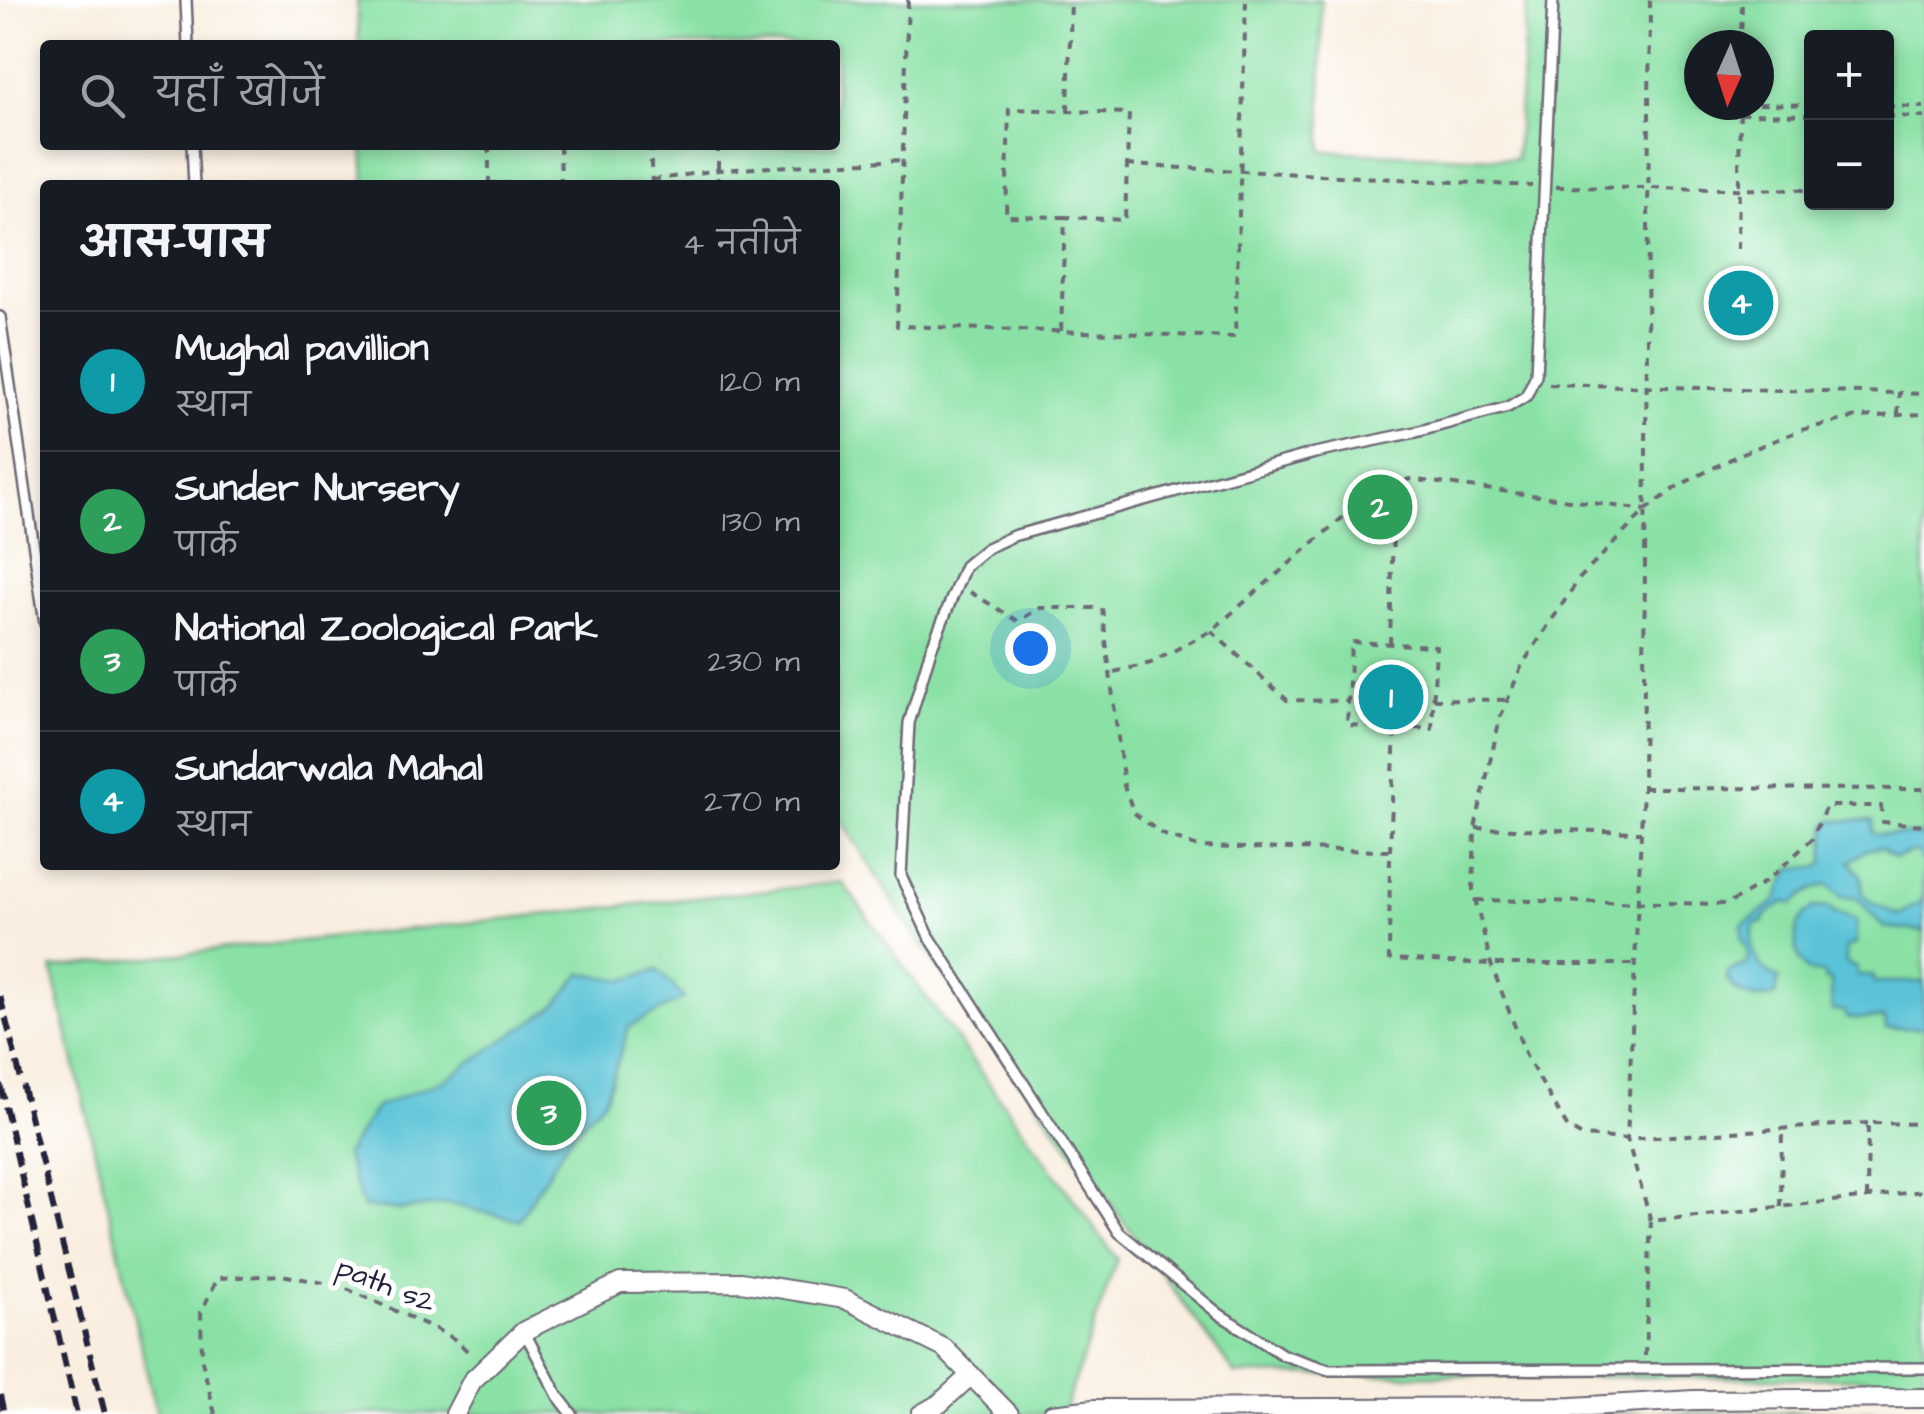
<!DOCTYPE html>
<html lang="hi">
<head>
<meta charset="utf-8">
<style>
  body { margin:0; font-family:"Architects Daughter","Playpen Sans Deva",sans-serif; background:#242831; color:#f1f3f6 }
  .controls { position:absolute; right:30px; top:30px; display:grid; overflow:hidden; border-radius:10px; box-shadow:0 5px 15px #0003 }
  .controls button { width:90px; height:90px; display:grid; place-items:center; padding:0; border:0; border-bottom:2px solid #363941; background:#171b24; color:#f1f3f6; font:50px sans-serif }
  .compass { position:absolute; left:1684px; top:30px; width:90px; height:90px; border-radius:50%; background:#171b24; box-shadow:0 5px 15px #0003; rotate:183deg }
  .you { position:absolute; left:1030px; top:648px; width:35px; height:35px; margin:-25px; border:8px solid #fff; border-radius:50%; background:#1a73e8; box-shadow:0 0 0 15px #1a73e833 }
  .badge { display:grid; place-items:center; width:65px; height:65px; border-radius:50%; background:#2563eb; color:#fff; font-size:32px; font-weight:700 }
  .pin { position:absolute; translate:-50% -50%; border:5px solid #fff; box-shadow:0 2px 10px #0006 }
  .list { margin:0; padding:0; list-style:none }
  h2 { display:flex; justify-content:space-between; align-items:center; height:130px; margin:0; padding:0 40px; font-size:42px }
  h2 small { font-size:32px; font-weight:400; color:#9ea1a6 }
  .list li { display:grid; grid-template-columns:65px 1fr auto; gap:30px; align-items:center; box-sizing:border-box; height:140px; padding:0 40px; border-top:2px solid #363941 }
  .list b { display:block; font-size:38px; white-space:nowrap }
  .list p { margin:0; font-size:32px; white-space:nowrap; color:#9ea1a6 }
  .list em { font-size:32px; font-style:normal; color:#9ea1a6 }
  .icon { flex:none; width:55px; height:55px; fill:none; stroke:currentColor; stroke-width:2; stroke-linecap:round; stroke-linejoin:round }
  .map { position:relative; flex:none; width:1924px; height:1414px; overflow:hidden }
  .search { position:absolute; background:#171b24; box-shadow:0 5px 15px #0003; left:40px; top:40px; width:800px; height:110px; display:flex; align-items:center; gap:25px; box-sizing:border-box; padding:0 35px; border-radius:10px; color:#9ea1a6; font-size:38px }
  .panel { position:absolute; background:#171b24; box-shadow:0 5px 15px #0003; left:40px; top:180px; width:800px; height:690px; border-radius:10px }
  .map>svg:first-child { display:block }
  .green { fill:#89e1a5; stroke:#568270; stroke-width:2.5; fill-rule:evenodd }
  .water { fill:#5ac3d7; stroke:#3e7289; stroke-width:2.5 }
  .lines { fill:none; stroke-linecap:round; stroke-linejoin:round }
  .lane-casing { stroke:#6d6974; stroke-width:14 }
  .street-casing { stroke:#6d6974; stroke-width:22 }
  .path { stroke:#6d6974; stroke-width:4; stroke-dasharray:8 8; stroke-linecap:butt }
  .lane { stroke:#fff; stroke-width:9 }
  .street { stroke:#fff; stroke-width:18 }
  .rail { stroke:#22223b; stroke-width:6; stroke-dasharray:15 8; stroke-linecap:butt }
  .labels { text-anchor:middle; dominant-baseline:central; stroke-width:10; stroke-linejoin:round; paint-order:stroke }
  .street-label { font-size:30px; fill:#22223b; stroke:#fff }
</style>
</head>
<body>
<div class="map">
<svg width="1924" height="1414" viewBox="0 0 1924 1414">
  <rect width="100%" height="100%" fill="#fff"/>
  <filter id="ink" filterUnits="userSpaceOnUse"><feTurbulence type="fractalNoise" baseFrequency=".01" numOctaves="2"/><feDisplacementMap in="SourceGraphic" scale="20" xChannelSelector="R" yChannelSelector="G"/><feConvolveMatrix kernelMatrix="1 2 1 2 8 2 1 2 1" color-interpolation-filters="sRGB"/></filter>
  <filter id="wash" filterUnits="userSpaceOnUse"><feTurbulence type="fractalNoise" baseFrequency=".0048" numOctaves="4" result="noise"/><feDisplacementMap in="SourceGraphic" scale="40" xChannelSelector="R" yChannelSelector="G"/><feGaussianBlur stdDeviation="2.25" result="paint"/><feColorMatrix in="noise" values="0 0 0 0 0 0 0 0 0 0 0 0 0 0 0 0 0 1.4 0 .05"/><feComposite in="paint" operator="in"/></filter>
  <g filter="url(#wash)">
    <rect width="100%" height="100%" fill="#f9eedf"/>
    <!-- green -->
    <g class="green">
      <path d="M357 0H1321L1322 151 1516 159 1527 0H1924V1379L1235 1374 916 937 835 811V185H365L363 145H835V45H359ZM1812 38H1886V202H1812ZM1699 45H1759V105H1699Z"/>
      <path d="M842 882 1117 1259 1063 1414H157L52 968Z"/>
      <path d="M1924 1411V1414H1493Z"/>
    </g>
    <!-- water -->
    <g class="water">
      <path d="M1873 820V834L1924 835V865L1916 851 1895 858 1881 847 1866 850 1850 862 1862 877V892L1872 903 1899 915 1922 901 1924 868V931L1883 927 1857 898 1841 897 1829 885C1815 886 1803 894 1793 904L1784 902 1765 916 1764 922 1755 923C1746 944 1757 972 1779 978L1775 996C1755 1001 1738 997 1727 978L1728 972 1748 963 1747 947 1742 941V925L1775 902 1791 868 1819 867 1824 863 1827 825 1832 821Z"/>
      <path d="M1814 907 1830 908 1832 912 1856 920V944L1846 947V963L1857 968V975H1873L1874 982H1924V1028H1886L1885 1018H1846L1845 1011H1832L1831 981 1825 980 1824 974 1809 972C1790 954 1791 920 1814 907Z"/>
      <path d="M658 970 684 998 629 1027 605 1099 571 1135 519 1220 449 1204 400 1210 363 1207 345 1155 376 1107 444 1080 555 1006 581 973 625 980Z"/>
    </g>
  </g>
  <g filter="url(#ink)">
    <g class="lines">
      <defs>
        <g id="lane">
          <path d="M186 0 188 45"/>
          <path d="M1553 0 1536 375 1526 396 1508 407 1416 432 1315 453 1013 536 987 548 965 566 931 649 909 723 901 876 929 936 1119 1232 1219 1314 1283 1355 1329 1370 1924 1368"/>
          <path d="M192 145 194 185"/>
          <path d="M0 317 45 623"/>
          <path d="M524 1331 558 1396 572 1414"/>
        </g>
        <g id="street">
          <path d="M455 1414 472 1381 524 1331 620 1283 741 1282 845 1299 944 1348 1009 1414"/>
          <path d="M921 1414 939 1404 971 1375"/>
          <path d="M1052 1414 1094 1409 1572 1407 1694 1400 1924 1398"/>
        </g>
      </defs>
      <!-- lane casing -->
      <use href="#lane" class="lane-casing"/>
      <!-- street casing -->
      <use href="#street" class="street-casing"/>
      <!-- path -->
      <g class="path">
        <path d="M908 0 897 326 1235 337 1246 0"/>
        <path d="M1650 0 1643 788 1627 1139 1651 1221 1924 1191"/>
        <path d="M1741 45 1742 0"/>
        <path d="M1759 104 1812 105"/>
        <path d="M1886 106 1924 107"/>
        <path d="M1068 111 1071 0"/>
        <path d="M1740 114 1812 115"/>
        <path d="M1886 116 1924 117"/>
        <path d="M560 145 561 185"/>
        <path d="M650 145 652 185"/>
        <path d="M1127 165 1532 186"/>
        <path d="M652 180 718 170 902 160"/>
        <path d="M489 183H561"/>
        <path d="M489 185V145"/>
        <path d="M718 185V145"/>
        <path d="M1556 187 1812 190"/>
        <path d="M1838 202V205"/>
        <path d="M1738 249 1740 105"/>
        <path d="M1061 331 1065 217 1125 220 1129 113 1009 109 1006 216 1065 217"/>
        <path d="M1549 384 1899 393"/>
        <path d="M1898 414 1899 393 1924 394"/>
        <path d="M970 592 1018 621 1040 608H1102L1124 786 1134 813 1162 834 1198 847 1390 851 1389 959 1491 964H1635"/>
        <path d="M1211 631 1287 700 1348 701"/>
        <path d="M1390 644 1394 489"/>
        <path d="M1114 672 1151 663 1211 631 1349 512 1409 479 1646 510"/>
        <path d="M1433 699 1507 700"/>
        <path d="M1643 788 1924 789"/>
        <path d="M1476 828 1641 832"/>
        <path d="M1390 851 1395 727 1432 729 1436 646 1351 642 1347 725 1395 727"/>
        <path d="M1476 900 1728 904 1768 880 1812 839 1826 806H1881L1883 822 1924 825"/>
        <path d="M1868 1123 1627 1139 1582 1136 1568 1128 1527 1058 1491 964 1473 890 1475 828 1500 718 1522 665 1579 579 1646 510 1678 486 1743 453 1801 430 1857 417 1924 414"/>
        <path d="M1867 1198 1868 1123 1924 1124"/>
        <path d="M1781 1207 1782 1129"/>
        <path d="M1645 1356 1651 1221"/>
        <path d="M215 1414 202 1361 201 1312 218 1278 282 1275 340 1286 434 1328 454 1339 472 1355"/>
      </g>
      <!-- lane -->
      <use href="#lane" class="lane"/>
      <!-- street -->
      <use href="#street" class="street"/>
      <!-- rail -->
      <g class="rail">
        <path d="M0 996 105 1414"/>
        <path d="M0 1084 77 1414"/>
        <path d="M0 1395 4 1414"/>
      </g>
    </g>
  </g>
  <g class="labels">
    <!-- street labels -->
    <g class="street-label">
      <text transform="translate(386 1285) rotate(22)">path s2</text>
    </g>
  </g>
</svg>
<div class="controls">
<button>+</button>
<button>−</button>
</div>
<svg class="compass" viewBox="-18 -18 36 36"><path d="M0-13l5 13h-10z" fill="#e53935"/><path d="M0 13l5-13h-10z" fill="#9ea1a6"/></svg>
<div class="you"></div>
<div class="pin badge" style="left:1391px;top:697px;background:#0f9aa8">1</div>
<div class="pin badge" style="left:1380px;top:507px;background:#2e9e5b">2</div>
<div class="pin badge" style="left:549px;top:1113px;background:#2e9e5b">3</div>
<div class="pin badge" style="left:1741px;top:303px;background:#0f9aa8">4</div>
<div class="search"><svg class="icon" aria-label="search" viewBox="0 0 24 24"><circle cx="10" cy="10" r="6"/><path d="M15 15l6 6"/></svg>यहाँ खोजें</div>
<section class="panel">
<h2>आस-पास<small>4 नतीजे</small></h2>
<ul class="list">
<li><span class="badge" style="background:#0f9aa8">1</span><div><b>Mughal pavillion</b><p>स्थान</p></div><em>120 m</em></li>
<li><span class="badge" style="background:#2e9e5b">2</span><div><b>Sunder Nursery</b><p>पार्क</p></div><em>130 m</em></li>
<li><span class="badge" style="background:#2e9e5b">3</span><div><b>National Zoological Park</b><p>पार्क</p></div><em>230 m</em></li>
<li><span class="badge" style="background:#0f9aa8">4</span><div><b>Sundarwala Mahal</b><p>स्थान</p></div><em>270 m</em></li>
</ul>
</section>
</div>
</body>
</html>
